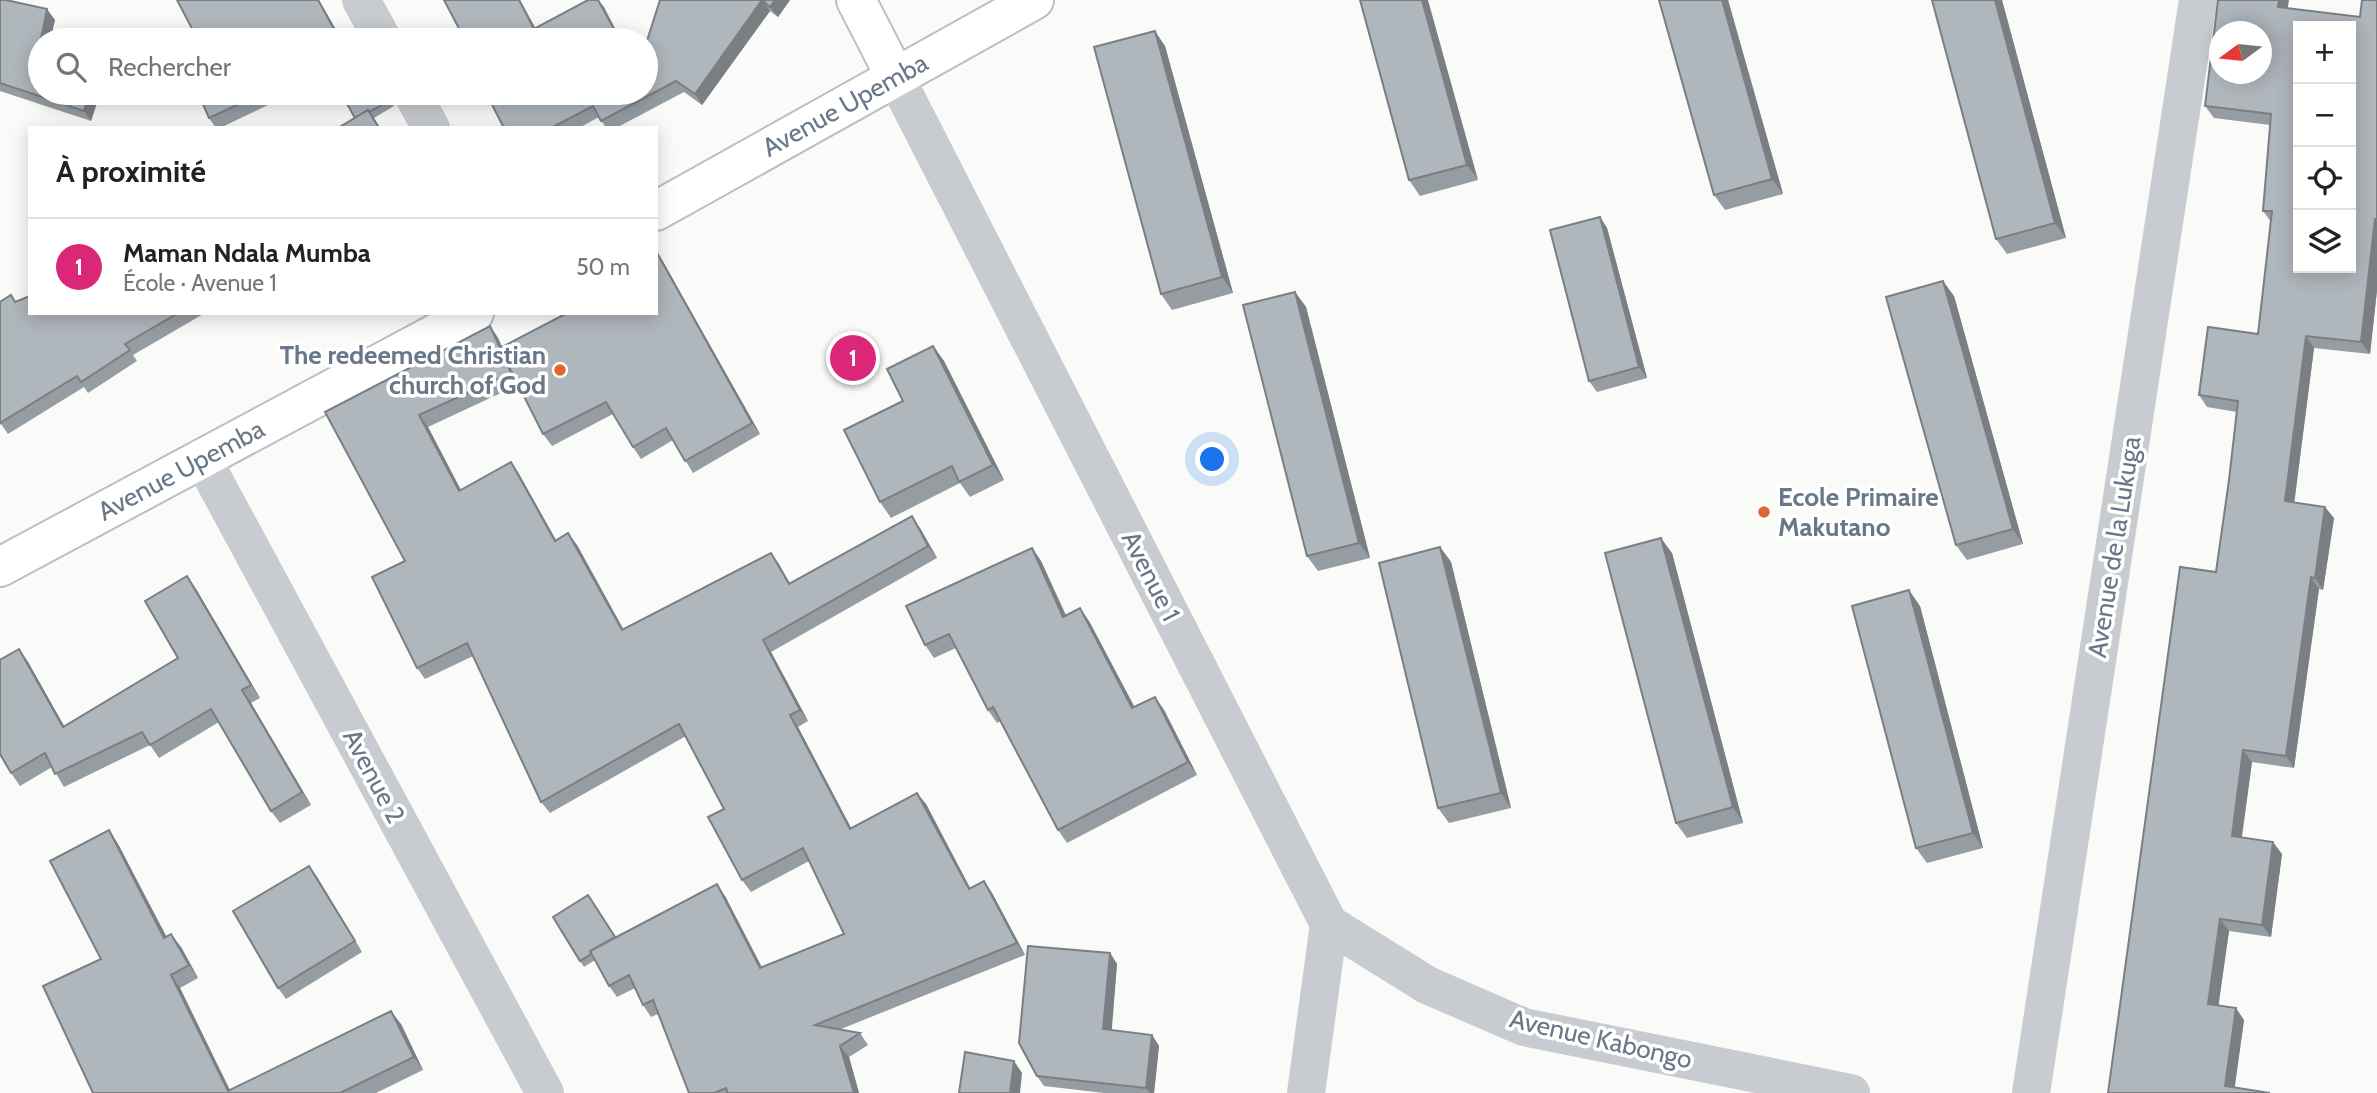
<!DOCTYPE html>
<html lang="fr">
<head>
<meta charset="utf-8">
<style>
  body { margin:0; font-family:Cabin,sans-serif; background:#f2f2f2; color:#222 }
  .controls { position:absolute; right:21px; top:21px; display:grid; overflow:hidden; border-radius:0px; box-shadow:0 4px 18px #0003 }
  .controls button { width:63px; height:63px; display:grid; place-items:center; padding:0; border:0; border-bottom:2px solid #e0e0e0; background:#fff; color:#222; font:35px sans-serif }
  .compass { position:absolute; left:2209px; top:21px; width:63px; height:63px; border-radius:50%; background:#fff; box-shadow:0 4px 18px #0003; rotate:255deg }
  .you { position:absolute; left:1213px; top:460px; width:24px; height:24px; margin:-18px; border:5px solid #fff; border-radius:50%; background:#1a73e8; box-shadow:0 0 0 10px #1a73e833 }
  .badge { display:grid; place-items:center; width:46px; height:46px; border-radius:50%; background:#db2777; color:#fff; font-size:23px; font-weight:700 }
  .pin { position:absolute; translate:-50% -50%; border:4px solid #fff; box-shadow:0 2px 7px #0006 }
  .list { margin:0; padding:0; list-style:none }
  h2 { display:flex; justify-content:space-between; align-items:center; height:91px; margin:0; padding:0 28px; font-size:30px }
  h2 small { font-size:23px; font-weight:400; color:#767676 }
  .list li { display:grid; grid-template-columns:46px 1fr auto; gap:21px; align-items:center; box-sizing:border-box; height:98px; padding:0 28px; border-top:2px solid #e0e0e0 }
  .list b { display:block; font-size:26px; white-space:nowrap }
  .list p { margin:0; font-size:23px; white-space:nowrap; color:#767676 }
  .list em { font-size:23px; font-style:normal; color:#767676 }
  .icon { flex:none; width:38px; height:38px; fill:none; stroke:currentColor; stroke-width:2; stroke-linecap:round; stroke-linejoin:round }
  .map { position:relative; flex:none; width:2377px; height:1093px; overflow:hidden }
  .search { position:absolute; background:#fff; box-shadow:0 4px 18px #0003; left:28px; top:28px; width:630px; height:77px; display:flex; align-items:center; gap:18px; box-sizing:border-box; padding:0 24px; border-radius:38px; color:#767676; font-size:26px }
  .panel { position:absolute; background:#fff; box-shadow:0 4px 18px #0003; left:28px; top:126px; width:630px; height:189px; border-radius:0px }
  .map>svg:first-child { display:block }
  .lines { fill:none; stroke-linecap:round; stroke-linejoin:round }
  .secondary-casing { stroke:#babfc4; stroke-width:42 }
  .street { stroke:#c8cbcf; stroke-width:38 }
  .secondary { stroke:#fff; stroke-width:38 }
  .wall { fill:#969da2 }
  .shaded-wall { fill:#7a7f84 }
  .building { fill:#afb6bc; stroke:#7a7f84; stroke-width:2; fill-rule:evenodd }
  .poi-dot { fill:#e26630; stroke:#fff; stroke-width:2.5 }
  .labels { text-anchor:middle; dominant-baseline:central; stroke-width:7; stroke-linejoin:round; paint-order:stroke }
  .street-label { font-size:26px; fill:#697888; stroke:#fff }
  .poi-label { font-size:26px; font-weight:bold; fill:#697888; stroke:#fff; text-anchor:end }
</style>
</head>
<body>
<div class="map">
<svg width="2377" height="1093" viewBox="0 0 2377 1093">
  <rect width="100%" height="100%" fill="#fafaf8"/>
  <g class="lines">
    <defs>
      <g id="secondary">
        <path d="M856 0 895 76"/>
        <path d="M656 211 1034 0"/>
        <path d="M0 567 474 313"/>
      </g>
    </defs>
    <!-- secondary casing -->
    <use href="#secondary" class="secondary-casing"/>
    <!-- street -->
    <g class="street">
      <path d="M361 0 383 40"/>
      <path d="M895 76 1329 924 1306 1093"/>
      <path d="M412 93 431 128"/>
      <path d="M202 458 545 1093"/>
      <path d="M1329 924 1427 985 1524 1027 1851 1093"/>
      <path d="M2031 1093 2198 0"/>
    </g>
    <!-- secondary -->
    <use href="#secondary" class="secondary"/>
  </g>
  <!-- wall -->
  <g class="wall">
    <path d="M0 0 55 20 50 40H40V93H100L91 121 0 91Z"/>
    <path d="M660 0H790L778 17 770 11 702 105 684 92 616 128H606L599 117 579 128H504L646 93Z"/>
    <path d="M1360 0 1478 180 1420 196 1409 180Z"/>
    <path d="M1659 0H1728L1783 194 1725 210 1714 195Z"/>
    <path d="M1932 0H2002L2066 238 2007 254 1996 239Z"/>
    <path d="M2377 0V290L2370 354 2314 348 2294 502 2334 518 2323 590 2319 589 2294 768 2252 762 2242 837 2282 854 2271 937 2229 931 2218 1006 2244 1020 2234 1088 2108 1093 2216 572 2229 480 2237 412 2207 407 2199 395 2258 334 2271 222 2263 211 2270 125 2214 118 2205 106 2288 8 2360 17Z"/>
    <path d="M1165 46 1233 293 1172 310 1161 294Z"/>
    <path d="M198 93H285L267 103 268 105 220 128H216L209 118Z"/>
    <path d="M341 93H387L394 106 374 118 380 128H338L355 118Z"/>
    <path d="M1600 217 1607 228 1647 378 1597 392 1589 381Z"/>
    <path d="M662 260 760 434 693 473 673 440 641 459 633 447 613 414 552 446 543 434 518 385 428 427 461 490 511 462 519 474 556 540 577 545 624 630 771 553 790 584 920 528 937 558 771 652 808 721 798 727 851 828 926 804 970 889 984 881 992 893 1025 955 841 1029 860 1033 868 1045 849 1057 859 1093H689L658 1014 651 1017 643 1005 635 988 617 997 609 986 595 960 584 967 580 961 615 937 725 896 762 967 844 934 809 861 751 892 742 880 724 809 686 736 550 813 541 802 473 656 425 679 417 668 405 561 325 412 490 326 498 338 502 347 656 313Z"/>
    <path d="M1295 292 1306 307 1370 558 1318 571 1307 556Z"/>
    <path d="M1954 296 2023 544 1967 560 1956 545Z"/>
    <path d="M0 302H15L30 313H205L133 355 137 361 88 393 84 387 8 434 1 424 0 425Z"/>
    <path d="M933 346 944 361 1004 480 970 497 960 483 891 518 880 502 903 401Z"/>
    <path d="M1440 547 1451 562 1511 808 1449 823 1438 808Z"/>
    <path d="M1032 548 1041 561 1066 615 1089 621 1134 707 1155 697 1164 710 1197 775 1067 843 1058 830 1001 721 997 723 988 710 956 648 934 658 925 645Z"/>
    <path d="M1672 553 1743 823 1687 838 1676 823Z"/>
    <path d="M196 589 260 698 251 703 311 805 280 823 271 811 219 722 159 758 150 745 64 787 52 767 20 786 11 773 19 649 28 662 64 726 178 658Z"/>
    <path d="M1920 606 1983 848 1927 863 1916 848Z"/>
    <path d="M109 830 118 844 166 937 181 947 198 978 180 988 230 1090 401 1024 423 1070 376 1093H93Z"/>
    <path d="M317 877 362 952 286 999 278 988Z"/>
    <path d="M1110 953 1117 964 1111 1030 1152 1035 1159 1046 1154 1093H1104L1044 1086 1037 1076Z"/>
  </g>
  <!-- shaded-wall -->
  <g class="shaded-wall">
    <path d="M318 0H319L342 40H340Z"/>
    <path d="M519 0H520L542 40 534 29Z"/>
    <path d="M598 0 604 7 621 40H620Z"/>
    <path d="M762 0 770 11 702 105 695 94Z"/>
    <path d="M775 0H790L778 17 770 7Z"/>
    <path d="M1422 0H1428L1478 180 1467 165Z"/>
    <path d="M1722 0H1728L1783 194 1772 179Z"/>
    <path d="M1995 0H2002L2066 238 2055 223Z"/>
    <path d="M2279 0H2289L2286 19 2278 7Z"/>
    <path d="M47 9 55 20 50 40H41Z"/>
    <path d="M1155 31 1165 46 1233 293 1222 277Z"/>
    <path d="M89 93H100L91 121 84 111Z"/>
    <path d="M1600 217 1607 228 1647 378 1639 367Z"/>
    <path d="M2375 219 2377 221V290L2370 354 2361 342Z"/>
    <path d="M656 251 662 260 760 434 752 423Z"/>
    <path d="M1943 281 1954 296 2023 544 2013 529Z"/>
    <path d="M1295 292 1306 307 1370 558 1359 543Z"/>
    <path d="M490 326 498 338 508 360 500 348Z"/>
    <path d="M2306 336 2314 348 2293 513 2285 501Z"/>
    <path d="M933 346 944 361 1004 480 993 465Z"/>
    <path d="M419 415 428 427 467 502 459 491Z"/>
    <path d="M511 462 519 474 563 553 555 541Z"/>
    <path d="M2325 507 2334 518 2323 590 2315 578Z"/>
    <path d="M912 516 920 528 937 558 928 546Z"/>
    <path d="M568 533 577 545 630 642 622 630Z"/>
    <path d="M1661 538 1672 553 1743 823 1733 807Z"/>
    <path d="M1440 547 1451 562 1511 808 1501 793Z"/>
    <path d="M1032 548 1041 561 1072 630 1063 617Z"/>
    <path d="M771 553 779 564 797 596 789 584Z"/>
    <path d="M187 576 196 589 260 698 251 685Z"/>
    <path d="M2311 577 2319 589 2294 768 2286 756Z"/>
    <path d="M1909 590 1920 606 1983 848 1973 833Z"/>
    <path d="M1080 608 1089 621 1142 721 1132 708Z"/>
    <path d="M763 640 771 652 808 721 800 710Z"/>
    <path d="M19 649 28 662 72 740 63 727Z"/>
    <path d="M242 690 251 703 311 805 302 792Z"/>
    <path d="M1155 697 1164 710 1197 775 1188 762Z"/>
    <path d="M790 715 798 727 858 841 850 829Z"/>
    <path d="M2243 750 2252 762 2240 848 2232 836Z"/>
    <path d="M917 793 926 804 977 901 969 889Z"/>
    <path d="M109 830 118 844 174 951 164 938Z"/>
    <path d="M2273 842 2282 854 2271 937 2262 925Z"/>
    <path d="M309 866 317 877 362 952 355 941Z"/>
    <path d="M984 881 992 893 1025 955 1017 943Z"/>
    <path d="M717 884 725 896 768 980 760 968Z"/>
    <path d="M2220 919 2229 931 2217 1016 2208 1004Z"/>
    <path d="M171 934 181 947 198 978 189 965Z"/>
    <path d="M1110 953 1117 964 1111 1040 1103 1029Z"/>
    <path d="M171 975 180 988 231 1093H229Z"/>
    <path d="M2236 1008 2244 1020 2234 1093 2225 1086Z"/>
    <path d="M391 1011 401 1024 423 1070 414 1057Z"/>
    <path d="M1152 1035 1159 1046 1154 1093H1150L1146 1088Z"/>
    <path d="M840 1046 849 1057 859 1093H854Z"/>
    <path d="M1014 1061 1022 1073 1020 1093H1010Z"/>
  </g>
  <!-- building -->
  <g class="building">
    <path d="M0 0H6L47 9 38 54H40V93H89L84 111 0 83Z"/>
    <path d="M177 0H318L340 40H198Z"/>
    <path d="M444 0H519L534 29 588 0H598L620 40H461L464 38Z"/>
    <path d="M660 0H775L770 7 762 0 695 94 676 81 601 121 593 106 551 128H504L486 93H646V44Z"/>
    <path d="M1360 0H1422L1467 165 1409 180Z"/>
    <path d="M1659 0H1722L1772 179 1714 195Z"/>
    <path d="M1932 0H1995L2055 223 1996 239Z"/>
    <path d="M2218 0H2279L2278 7 2360 17 2362 0H2377V219H2375L2361 342 2306 336 2285 501 2325 507 2315 578 2311 577 2286 756 2243 750 2232 836 2273 842 2262 925 2220 919 2208 1004 2236 1008 2225 1086 2270 1093H2108L2180 567 2216 572 2229 480 2238 401 2199 395 2208 327 2258 334 2272 211H2263L2271 114 2205 106ZM2298 26H2351V268H2298ZM2220 32H2262V74H2220Z"/>
    <path d="M1155 31 1222 277 1161 294 1094 47Z"/>
    <path d="M198 93H260L261 94 209 118Z"/>
    <path d="M341 93H386L390 100 369 112 368 110 355 118Z"/>
    <path d="M368 110 379 128H338Z"/>
    <path d="M1600 217 1639 367 1589 381 1550 230Z"/>
    <path d="M656 251 752 423 685 461 666 428 633 447 606 402 543 434 501 351 511 373 419 415 459 491 511 462 555 541 568 533 622 630 771 553 789 584 912 516 928 546 763 640 800 710 790 715 850 829 917 793 969 889 984 881 1017 943 815 1025 860 1033 840 1046 854 1093H728L726 1088 714 1093H689L653 1000 643 1005 629 975 609 986 590 951 717 884 760 968 844 934 803 848 742 880 708 817 724 809 679 724 541 802 467 643 417 668 372 577 405 561 325 412 490 326 500 348 567 313H656Z"/>
    <path d="M1943 281 2013 529 1956 545 1886 297Z"/>
    <path d="M1295 292 1359 543 1307 556 1243 305Z"/>
    <path d="M11 295 15 302 30 296V313H178L125 344 130 350 81 382 77 376 0 423V302Z"/>
    <path d="M933 346 993 465 959 482 952 466 880 502 844 430 903 401 887 369Z"/>
    <path d="M1661 538 1733 807 1676 823 1605 553Z"/>
    <path d="M1440 547 1501 793 1438 808 1379 563Z"/>
    <path d="M1032 548 1063 617 1080 608 1132 708 1155 697 1188 762 1058 830 993 707 988 710 949 634 925 645 906 606Z"/>
    <path d="M187 576 251 685 242 690 302 792 271 811 211 709 150 745 142 732 55 774 45 753 11 773 0 754V660L19 649 63 727 178 658 145 601Z"/>
    <path d="M1909 590 1973 833 1916 848 1852 606Z"/>
    <path d="M109 830 164 938 171 934 189 965 171 975 228 1091 391 1011 414 1057 340 1093H93L43 986 101 959 50 861Z"/>
    <path d="M309 866 355 941 278 988 233 911Z"/>
    <path d="M588 895 615 937 590 951 591 954 580 961 553 917Z"/>
    <path d="M1028 946 1110 953 1103 1029 1152 1035 1146 1088 1037 1076 1019 1043Z"/>
    <path d="M965 1052 1014 1061 1010 1093H959Z"/>
  </g>
  <!-- markers -->
  <g class="poi-dot">
    <circle cx="560" cy="370" r="7"/>
    <circle cx="1764" cy="512" r="7"/>
  </g>
  <g class="labels">
    <!-- street labels -->
    <g class="street-label">
      <text transform="translate(845 105) rotate(-29)">Avenue Upemba</text>
      <text transform="translate(181 470) rotate(-28)">Avenue Upemba</text>
      <text transform="translate(2114 547) rotate(-81)">Avenue de la Lukuga</text>
      <text transform="translate(1151 576) rotate(63)">Avenue 1</text>
      <text transform="translate(374 776) rotate(62)">Avenue 2</text>
      <text transform="translate(1601 1039) rotate(13)">Avenue Kabongo</text>
    </g>
    <!-- poi labels -->
    <g class="poi-label">
      <text x="546" y="355">The redeemed Christian<tspan x="546" dy="30">church of God</tspan></text>
      <text x="1778" y="497" text-anchor="start">Ecole Primaire<tspan x="1778" dy="30">Makutano</tspan></text>
    </g>
  </g>
</svg>
<div class="controls">
<button>+</button>
<button>−</button>
<button><svg class="icon" aria-label="locate" viewBox="0 0 24 24"><circle cx="12" cy="12" r="6"/><path d="M12 2v4M12 18v4M2 12h4M18 12h4"/></svg></button>
<button><svg class="icon" aria-label="layers" viewBox="0 0 24 24"><path d="M12 4l9 5-9 5-9-5zM3 14l9 5 9-5"/></svg></button>
</div>
<svg class="compass" viewBox="-18 -18 36 36"><path d="M0-13l5 13h-10z" fill="#e53935"/><path d="M0 13l5-13h-10z" fill="#767676"/></svg>
<div class="you"></div>
<div class="pin badge" style="left:853px;top:358px">1</div>
<div class="search"><svg class="icon" aria-label="search" viewBox="0 0 24 24"><circle cx="10" cy="10" r="6"/><path d="M15 15l6 6"/></svg>Rechercher</div>
<section class="panel">
<h2>À proximité<small></small></h2>
<ul class="list">
<li><span class="badge">1</span><div><b>Maman Ndala Mumba</b><p>École · Avenue 1</p></div><em>50 m</em></li>
</ul>
</section>
</div>
</body>
</html>
